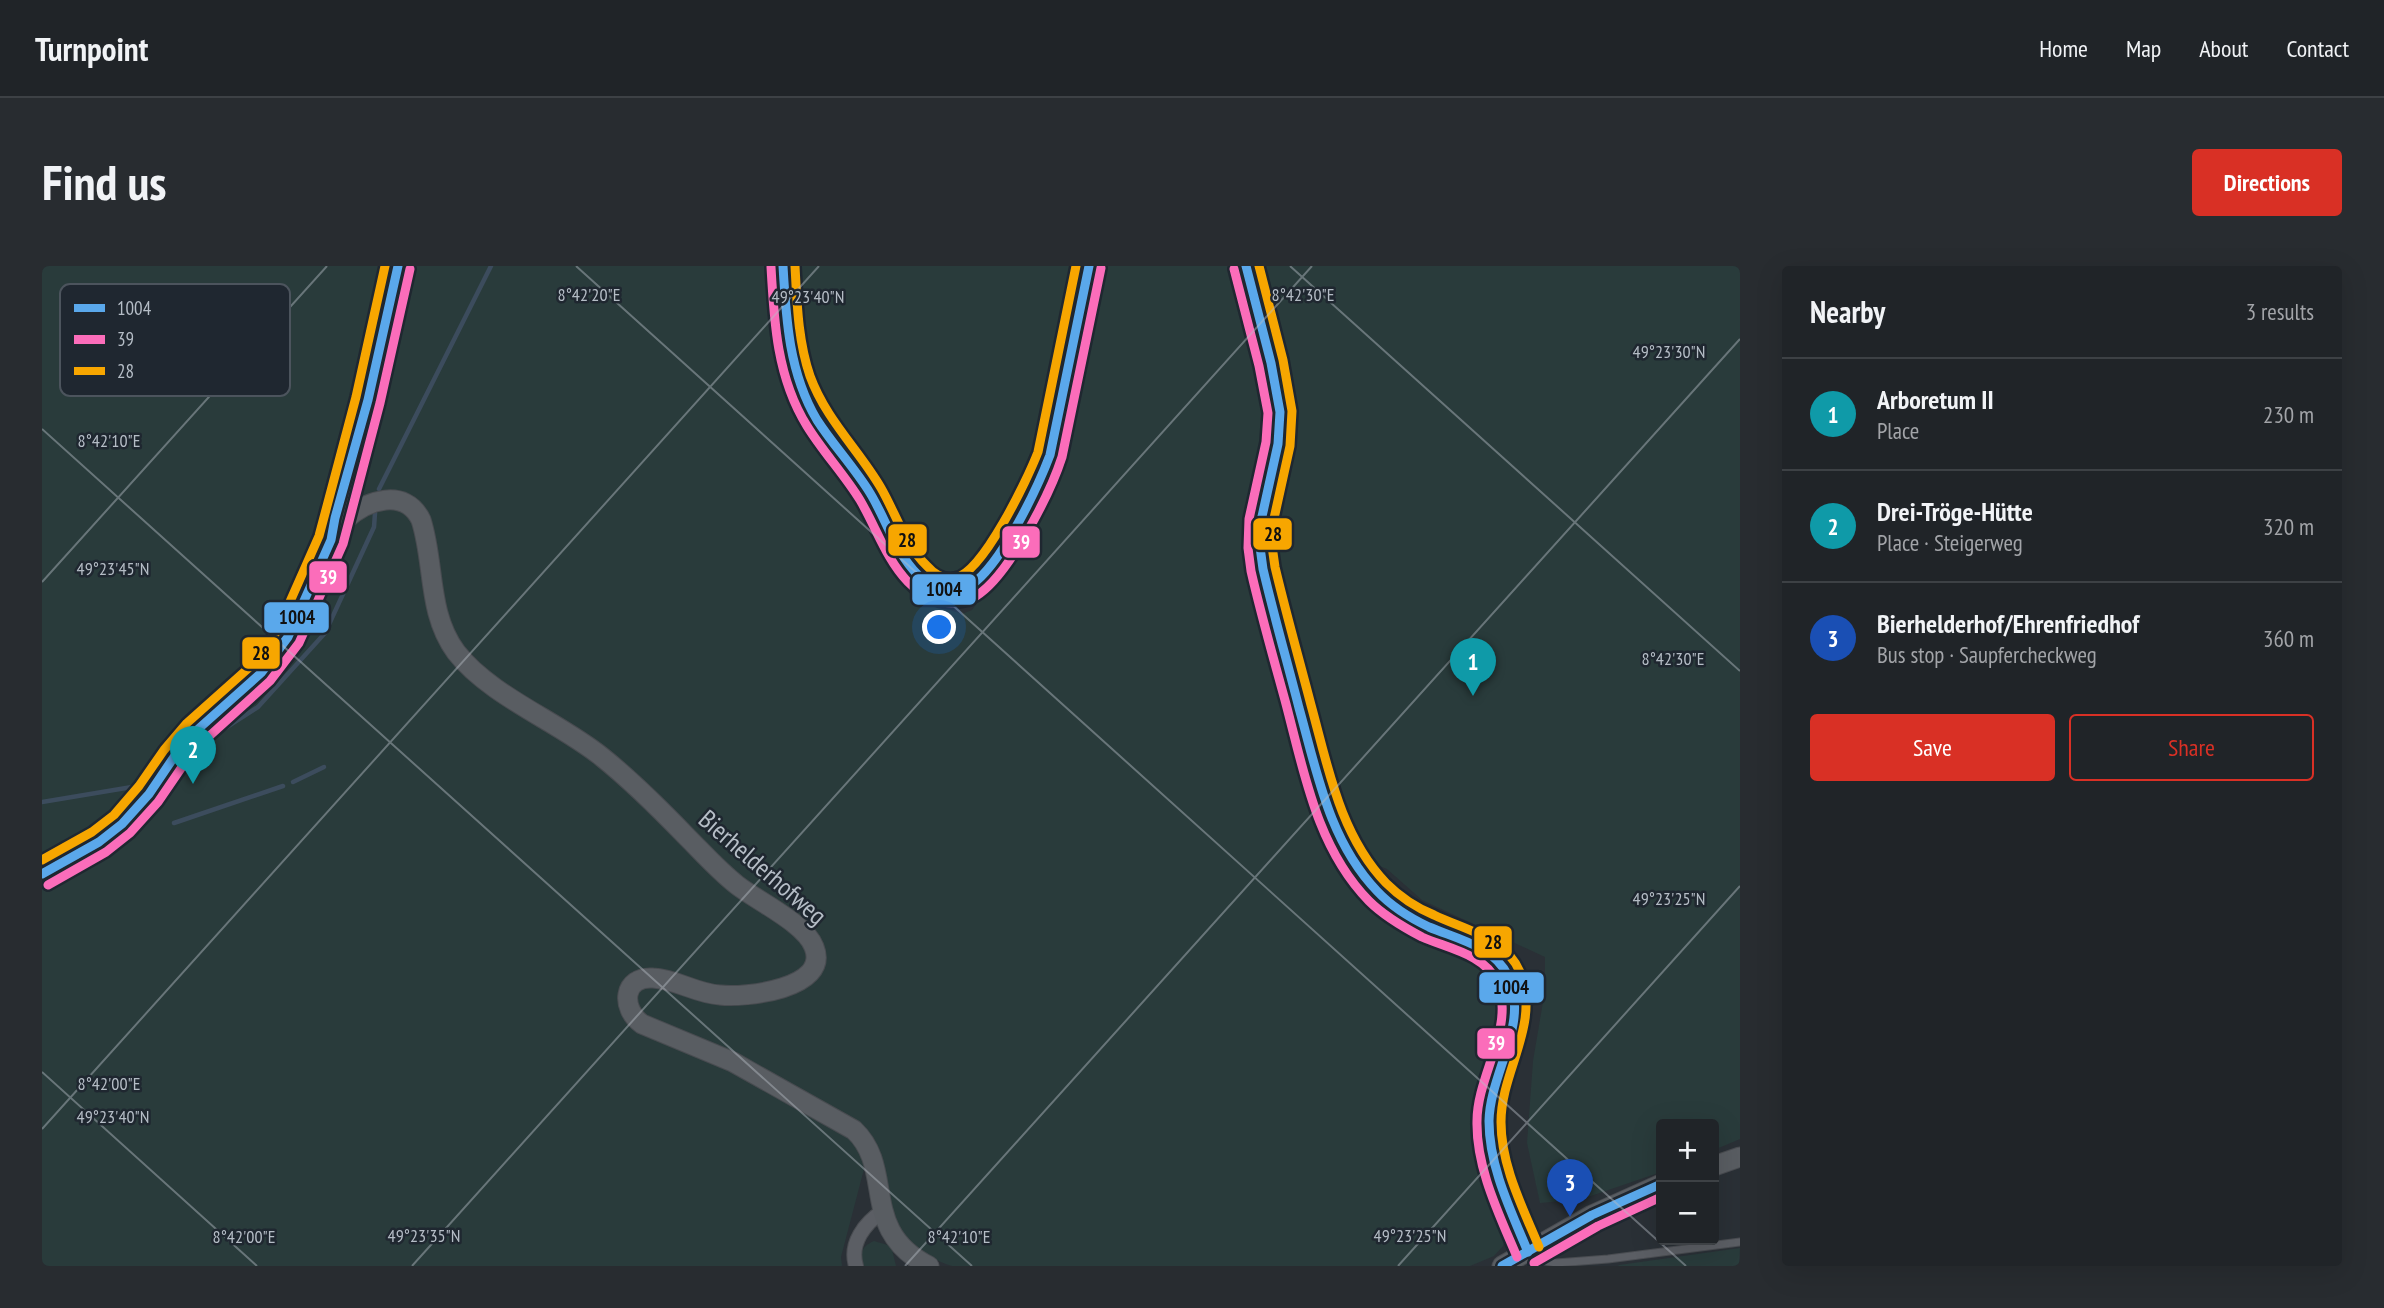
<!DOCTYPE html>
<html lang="en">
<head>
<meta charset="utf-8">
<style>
  body { margin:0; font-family:"PT Sans Narrow",sans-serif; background:#282c30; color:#f1f3f6 }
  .controls { position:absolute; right:21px; bottom:21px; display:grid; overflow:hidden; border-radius:7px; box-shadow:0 7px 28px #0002 }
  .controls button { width:63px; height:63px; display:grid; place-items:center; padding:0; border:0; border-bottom:2px solid #3d4145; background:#202428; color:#f1f3f6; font:35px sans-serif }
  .you { position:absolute; left:898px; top:362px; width:24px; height:24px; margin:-18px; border:5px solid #fff; border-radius:50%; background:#1a73e8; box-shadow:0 0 0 10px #1a73e833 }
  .badge { display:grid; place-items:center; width:46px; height:46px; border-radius:50%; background:#d93025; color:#fff; font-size:23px; font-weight:700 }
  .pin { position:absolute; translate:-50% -58px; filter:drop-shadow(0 2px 4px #0008) }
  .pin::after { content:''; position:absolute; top:37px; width:24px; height:21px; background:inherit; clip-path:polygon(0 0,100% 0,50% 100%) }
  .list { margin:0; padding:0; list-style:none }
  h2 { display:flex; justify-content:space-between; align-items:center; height:91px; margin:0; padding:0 28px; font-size:30px }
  h2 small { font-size:23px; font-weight:400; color:#a2a4a8 }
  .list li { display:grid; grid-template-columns:46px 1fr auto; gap:21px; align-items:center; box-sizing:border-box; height:112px; padding:0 28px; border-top:2px solid #3d4145 }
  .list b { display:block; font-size:26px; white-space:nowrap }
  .list p { margin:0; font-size:23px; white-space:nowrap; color:#a2a4a8 }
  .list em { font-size:23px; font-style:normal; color:#a2a4a8 }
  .actions { display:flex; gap:14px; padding:21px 28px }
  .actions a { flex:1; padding:16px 0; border:2px solid #d93025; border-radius:7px; text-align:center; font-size:24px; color:#d93025 }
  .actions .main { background:#d93025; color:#fff }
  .map { position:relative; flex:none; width:1698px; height:1000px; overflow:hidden; border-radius:7px }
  header { display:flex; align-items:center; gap:42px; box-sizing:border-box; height:98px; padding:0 35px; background:#202428; border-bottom:2px solid #3d4145 }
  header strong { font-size:33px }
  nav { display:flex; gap:38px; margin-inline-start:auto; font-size:24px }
  .intro { display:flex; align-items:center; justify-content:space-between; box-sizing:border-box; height:168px; padding:0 42px }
  h1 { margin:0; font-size:49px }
  .button { padding:18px 32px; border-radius:7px; background:#d93025; color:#fff; font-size:24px; font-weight:700 }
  main { display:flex; gap:42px; padding:0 42px }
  aside { flex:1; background:#202428; border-radius:7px; box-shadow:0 7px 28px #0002 }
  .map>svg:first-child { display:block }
  .green { fill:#293b3b }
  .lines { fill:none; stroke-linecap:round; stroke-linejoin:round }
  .stream { stroke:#3c4c5d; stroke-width:4.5 }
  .lane-casing { stroke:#494c51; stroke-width:9 }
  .street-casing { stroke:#494c51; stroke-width:16 }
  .secondary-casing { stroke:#494c51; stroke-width:21 }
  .lane { stroke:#5b5e64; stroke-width:7 }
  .street { stroke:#5b5e64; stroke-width:14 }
  .secondary { stroke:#595d62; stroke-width:19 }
  .bus-1-casing { stroke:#1f2730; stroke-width:14 }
  .bus-2-casing { stroke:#1f2730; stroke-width:14 }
  .bus-3-casing { stroke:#1f2730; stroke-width:14 }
  .bus-1 { stroke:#5aa8eb; stroke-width:9 }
  .bus-2 { stroke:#fb6dba; stroke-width:9 }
  .bus-3 { stroke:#f7a600; stroke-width:9 }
  .ticks { fill:none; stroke:#b5bdc6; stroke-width:2; stroke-opacity:0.45 }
  .labels { text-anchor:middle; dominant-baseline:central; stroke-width:5; stroke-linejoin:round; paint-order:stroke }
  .street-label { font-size:26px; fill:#b5bdc6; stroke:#1f2730 }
  .key { fill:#1f2730; stroke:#4c545d; stroke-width:2 }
  .key-label { font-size:19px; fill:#b5bdc6 }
  .ticks-label { font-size:18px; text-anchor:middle; fill:#b5bdc6; stroke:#1f2730; stroke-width:5; stroke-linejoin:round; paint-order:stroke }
  .line-badge { stroke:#1f2730; stroke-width:2.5 }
  .badge-label { font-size:19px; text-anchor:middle; font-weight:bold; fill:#fff }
  .pale-badge-label { font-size:19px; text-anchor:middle; font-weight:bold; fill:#111 }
</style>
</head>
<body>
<header>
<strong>Turnpoint</strong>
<nav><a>Home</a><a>Map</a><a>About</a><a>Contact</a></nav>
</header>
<div class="intro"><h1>Find us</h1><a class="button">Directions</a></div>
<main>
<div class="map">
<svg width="1698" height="1000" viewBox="0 0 1698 1000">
  <rect width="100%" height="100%" fill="#2a3036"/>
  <!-- green -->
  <g class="green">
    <path d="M0 0H733L737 62 807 213 858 301 878 324 895 332 908 344 920 348 930 344 938 333 944 317 992 242 1055 0H1698V873L1672 884V858H1619V906L1540 933 1498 937 1485 877 1491 795 1503 724V691L1380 634 1345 603 1325 595 1303 559 1289 509 1279 459 1261 478 1279 542 1359 652 1381 665 1439 689 1452 703 1464 726 1466 749 1446 817 1442 841 1449 906 1465 958V970L1461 980 1452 990 1428 1000H910C853 981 851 948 840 897L822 903 799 991 800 1000H0Z"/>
    <path d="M748 0H1040L996 209 933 306 921 313 909 315 893 312 880 304 772 133 755 76Z"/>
    <path d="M832 975 849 980 854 1000H821C818 986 819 981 832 975Z"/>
    <path d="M1698 982 1697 1000H1576L1577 999Z"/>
  </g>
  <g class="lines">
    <!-- stream -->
    <g class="stream">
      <path d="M337 223 449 0"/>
      <path d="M144 498 177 466 216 441 283 367 332 261 333 247"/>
      <path d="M251 516 282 501"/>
      <path d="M0 536 96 520"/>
      <path d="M132 557 241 520"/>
    </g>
    <defs>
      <path id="lane" d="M1486 986 1497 994 1514 997 1566 993 1698 976"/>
      <g id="street">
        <path d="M1204 0 1229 97 1238 146 1236 178 1219 255 1218 281 1221 303C1231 348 1244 392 1256 437 1274 500 1286 577 1335 625 1350 640 1369 652 1388 661 1415 673 1452 680 1466 710 1488 757 1447 807 1447 854 1447 900 1469 944 1486 986"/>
        <path d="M814 1000C807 977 823 957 841 945"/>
      </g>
      <g id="secondary">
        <path d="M741 0C744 49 745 100 770 145 786 174 810 199 828 227 844 254 859 298 884 316 897 326 914 328 929 319 951 306 1000 216 1008 189L1047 0"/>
        <path d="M291 266 326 134 356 0"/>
        <path d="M0 608C42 588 80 564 109 526 125 505 137 481 156 462 185 433 220 413 242 377 261 345 278 277 303 254 325 234 363 221 379 254 393 297 385 347 414 386 448 430 517 456 560 491 590 515 618 543 645 571 661 587 677 605 695 619 715 635 763 657 772 681 789 723 702 732 678 729 655 728 634 713 611 712 581 710 578 742 600 758L691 796 812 864C854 904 816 964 887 1000"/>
        <path d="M1672 900 1698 891"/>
        <path d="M1460 1000 1550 949 1619 918"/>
      </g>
    </defs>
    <!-- lane casing -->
    <use href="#lane" class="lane-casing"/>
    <!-- street casing -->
    <use href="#street" class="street-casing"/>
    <!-- secondary casing -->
    <use href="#secondary" class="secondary-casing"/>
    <!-- lane -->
    <use href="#lane" class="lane"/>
    <!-- street -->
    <use href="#street" class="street"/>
    <!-- secondary -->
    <use href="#secondary" class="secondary"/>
    <defs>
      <g id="bus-1">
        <path d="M741 0C744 53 747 107 775 154 791 179 812 201 828 227 844 253 853 286 876 309 889 322 911 331 929 319 959 299 995 223 1008 189L1047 0"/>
        <path d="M1204 0 1229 97 1238 146 1236 178 1219 255 1218 281 1221 303C1232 350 1245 395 1257 442 1275 506 1287 575 1335 625 1349 640 1368 652 1387 661 1415 673 1452 680 1466 710 1488 758 1448 806 1447 855 1447 901 1469 945 1486 986"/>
        <path d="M0 608 57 576 80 558 107 528 132 491 154 465 219 407 246 371 289 274 293 252 326 134 356 0"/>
        <path d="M1460 1000 1550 949 1619 918"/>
      </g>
      <g id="bus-2">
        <path d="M729 1C732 56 735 112 765 160 781 186 802 208 818 234 834 261 844 293 866 316 884 335 910 344 934 330 966 311 1008 228 1020 191L1059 2"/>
        <path d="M1192 3 1217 100 1226 147 1224 176 1207 253 1206 282 1209 305C1219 349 1232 394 1244 438 1262 506 1275 582 1327 635 1342 650 1361 661 1380 671 1404 682 1443 688 1455 716 1474 760 1435 809 1435 855 1434 902 1457 948 1475 991"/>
        <path d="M6 619 64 586 88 567 116 536 142 498 163 474 228 415 257 377 301 278 338 137 368 3"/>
        <path d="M1492 997 1556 960 1619 931"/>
      </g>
      <g id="bus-3">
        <path d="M753 0C755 37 756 75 768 110 784 154 817 184 839 222 854 248 863 279 885 300 892 308 902 314 913 312 941 307 986 212 996 186L1034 0"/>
        <path d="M1217 0 1241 94 1250 145 1248 180 1231 257 1230 280 1233 301C1244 347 1257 393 1269 439 1286 501 1298 569 1344 617 1358 631 1375 642 1392 649 1423 664 1463 671 1478 706 1499 759 1459 804 1459 856 1459 900 1481 942 1497 981"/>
        <path d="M0 594 50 566 72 549 97 520 122 484 145 457 210 399 235 365 277 270 314 131 343 0"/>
      </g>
    </defs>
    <!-- bus-1 casing -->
    <use href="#bus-1" class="bus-1-casing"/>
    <!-- bus-2 casing -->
    <use href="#bus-2" class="bus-2-casing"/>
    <!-- bus-3 casing -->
    <use href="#bus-3" class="bus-3-casing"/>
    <!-- bus-1 -->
    <use href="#bus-1" class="bus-1"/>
    <!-- bus-2 -->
    <use href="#bus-2" class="bus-2"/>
    <!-- bus-3 -->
    <use href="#bus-3" class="bus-3"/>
  </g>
  <!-- ticks -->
  <path class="ticks" d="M534 0 1644 1000M1248 0 1698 405M0 163 930 1000M0 316 285 0M0 806 215 1000M0 863 777 0M370 1000 1270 0M863 1000 1698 73M1356 1000 1698 620"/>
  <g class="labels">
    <!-- street labels -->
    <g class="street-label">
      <text transform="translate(721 601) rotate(41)">Bierhelderhofweg</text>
    </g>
  </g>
  <!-- legend -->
  <rect x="18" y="18" width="230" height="112" rx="10" class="key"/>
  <rect x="32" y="38" width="31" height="8" fill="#5aa8eb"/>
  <rect x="32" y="69" width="31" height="9" fill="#fb6dba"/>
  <rect x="32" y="101" width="31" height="8" fill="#f7a600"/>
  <g class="key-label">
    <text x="75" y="49">1004</text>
    <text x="75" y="80">39</text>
    <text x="75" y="112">28</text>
  </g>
  <g class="ticks-label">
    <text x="547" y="35">8°42'20"E</text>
    <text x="1261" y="35">8°42'30"E</text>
    <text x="766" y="37">49°23'40"N</text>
    <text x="1627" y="92">49°23'30"N</text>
    <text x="67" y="181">8°42'10"E</text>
    <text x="71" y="309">49°23'45"N</text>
    <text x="1631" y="399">8°42'30"E</text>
    <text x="1627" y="639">49°23'25"N</text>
    <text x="67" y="824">8°42'00"E</text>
    <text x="71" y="857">49°23'40"N</text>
    <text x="382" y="976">49°23'35"N</text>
    <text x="1368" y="976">49°23'25"N</text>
    <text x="202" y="977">8°42'00"E</text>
    <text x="917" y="977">8°42'10"E</text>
  </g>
  <g class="line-badge">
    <rect x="1210" y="251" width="41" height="34" rx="7" fill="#f7a600"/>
    <rect x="845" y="257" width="41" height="34" rx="7" fill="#f7a600"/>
    <rect x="959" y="259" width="40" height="34" rx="7" fill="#fb6dba"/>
    <rect x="266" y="294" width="40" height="34" rx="7" fill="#fb6dba"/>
    <rect x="869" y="307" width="66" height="33" rx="7" fill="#5aa8eb"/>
    <rect x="221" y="335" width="67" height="33" rx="7" fill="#5aa8eb"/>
    <rect x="199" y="370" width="40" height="34" rx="7" fill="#f7a600"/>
    <rect x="1431" y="659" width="40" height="34" rx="7" fill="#f7a600"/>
    <rect x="1436" y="705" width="67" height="33" rx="7" fill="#5aa8eb"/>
    <rect x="1434" y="761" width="40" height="33" rx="7" fill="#fb6dba"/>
  </g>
  <g class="badge-label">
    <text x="979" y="283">39</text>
    <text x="286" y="318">39</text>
    <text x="1454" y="784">39</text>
  </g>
  <g class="pale-badge-label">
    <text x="1231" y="275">28</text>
    <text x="865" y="281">28</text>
    <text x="902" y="330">1004</text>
    <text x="255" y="358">1004</text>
    <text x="219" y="394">28</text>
    <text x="1451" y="683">28</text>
    <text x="1469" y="728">1004</text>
  </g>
</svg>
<div class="controls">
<button>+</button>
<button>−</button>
</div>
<div class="you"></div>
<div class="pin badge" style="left:1431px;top:430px;background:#0f9aa8">1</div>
<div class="pin badge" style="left:151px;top:518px;background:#0f9aa8">2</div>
<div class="pin badge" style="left:1528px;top:951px;background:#1a4fb4">3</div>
</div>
<aside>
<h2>Nearby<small>3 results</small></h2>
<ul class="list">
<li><span class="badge" style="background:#0f9aa8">1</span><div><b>Arboretum II</b><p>Place</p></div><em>230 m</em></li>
<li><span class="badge" style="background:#0f9aa8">2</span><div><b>Drei-Tröge-Hütte</b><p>Place · Steigerweg</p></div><em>320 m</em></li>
<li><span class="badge" style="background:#1a4fb4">3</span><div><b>Bierhelderhof/Ehrenfriedhof</b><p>Bus stop · Saupfercheckweg</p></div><em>360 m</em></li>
</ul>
<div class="actions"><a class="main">Save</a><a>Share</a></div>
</aside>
</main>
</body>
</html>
